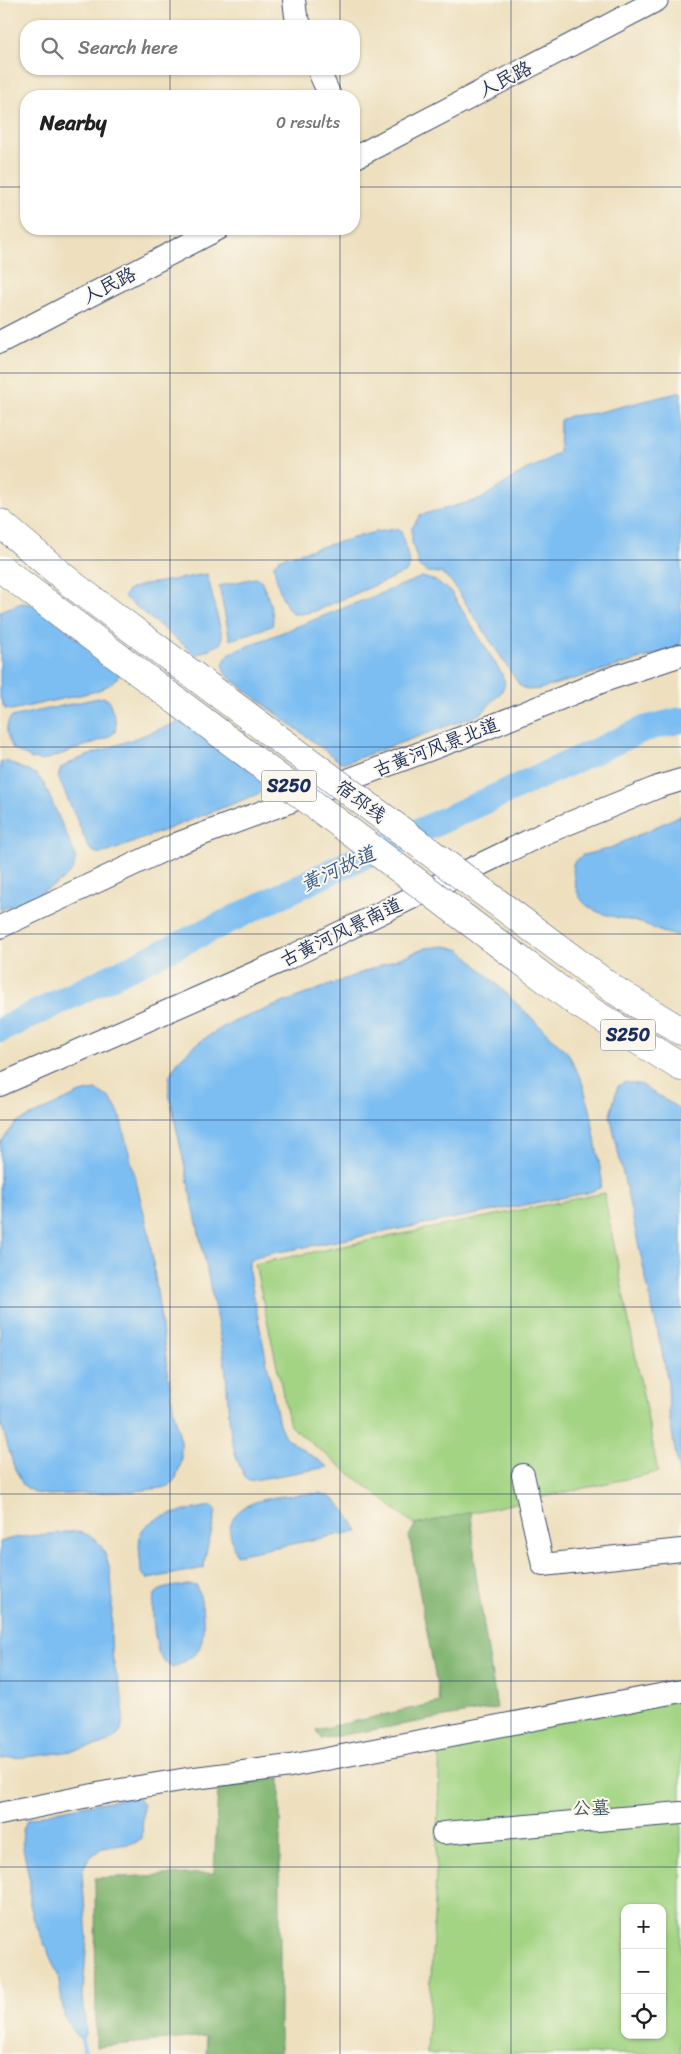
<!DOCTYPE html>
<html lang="en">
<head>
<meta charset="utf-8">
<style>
  body { margin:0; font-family:Sriracha,"LXGW WenKai TC",sans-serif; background:#f2f2f2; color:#222 }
  .controls { position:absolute; right:15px; bottom:15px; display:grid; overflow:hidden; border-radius:10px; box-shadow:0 1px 4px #0004 }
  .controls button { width:45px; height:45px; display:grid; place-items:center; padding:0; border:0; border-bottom:1px solid #e0e0e0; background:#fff; color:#222; font:25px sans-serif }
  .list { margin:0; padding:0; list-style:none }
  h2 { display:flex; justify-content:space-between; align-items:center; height:65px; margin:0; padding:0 20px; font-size:21px }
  h2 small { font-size:16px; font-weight:400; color:#767676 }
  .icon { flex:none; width:28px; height:28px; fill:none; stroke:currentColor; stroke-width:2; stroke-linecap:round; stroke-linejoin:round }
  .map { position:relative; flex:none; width:681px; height:2054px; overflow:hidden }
  .search { position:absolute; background:#fff; box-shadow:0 1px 4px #0004; left:20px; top:20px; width:340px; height:55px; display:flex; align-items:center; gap:12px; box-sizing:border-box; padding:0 18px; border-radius:20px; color:#767676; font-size:19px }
  .panel { position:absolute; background:#fff; box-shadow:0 1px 4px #0004; left:20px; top:90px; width:340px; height:145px; border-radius:20px }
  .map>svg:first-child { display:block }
  .green { fill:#a3d483; stroke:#5f8270; fill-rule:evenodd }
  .forest { fill:#82b671; stroke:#4e7268 }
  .water { fill:#7dbef2; stroke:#4c76a8 }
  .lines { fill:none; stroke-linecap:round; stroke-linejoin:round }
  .stream { stroke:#7dbef2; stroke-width:4.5 }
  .river { stroke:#7dbef2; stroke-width:26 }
  .minor-casing { stroke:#3b4a6d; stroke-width:24 }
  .major-casing { stroke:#3b4a6d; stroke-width:29 }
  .minor { stroke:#fff; stroke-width:22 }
  .major { stroke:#fff; stroke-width:28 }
  .major-bridge-casing { stroke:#3b4a6d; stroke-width:29; stroke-linecap:butt }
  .major-bridge { stroke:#fff; stroke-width:28 }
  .grid { fill:none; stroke:#1b2f5e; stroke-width:1; stroke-opacity:0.55 }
  .labels { text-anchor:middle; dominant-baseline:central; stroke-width:4; stroke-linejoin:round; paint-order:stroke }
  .shield { fill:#fbf7ec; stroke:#5e6b89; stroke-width:1 }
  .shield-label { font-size:18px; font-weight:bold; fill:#1b2f5e }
  .street-label { font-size:19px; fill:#1b2f5e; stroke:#fbf7ec }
  .park-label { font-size:19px; fill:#3d5867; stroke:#fbf7ec }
  .water-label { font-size:20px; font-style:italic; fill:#385a8a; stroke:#fbf7ec }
</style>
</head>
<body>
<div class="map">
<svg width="681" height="2054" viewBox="0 0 681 2054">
  <rect width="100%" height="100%" fill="#fbf7ec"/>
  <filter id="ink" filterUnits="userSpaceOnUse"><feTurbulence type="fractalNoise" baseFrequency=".02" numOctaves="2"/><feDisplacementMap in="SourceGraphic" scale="10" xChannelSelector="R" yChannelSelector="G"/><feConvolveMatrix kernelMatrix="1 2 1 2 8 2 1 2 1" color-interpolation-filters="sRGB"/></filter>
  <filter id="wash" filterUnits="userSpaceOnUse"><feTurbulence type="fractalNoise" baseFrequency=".0096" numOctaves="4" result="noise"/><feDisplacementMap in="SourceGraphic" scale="20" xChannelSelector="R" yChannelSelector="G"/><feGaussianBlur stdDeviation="1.12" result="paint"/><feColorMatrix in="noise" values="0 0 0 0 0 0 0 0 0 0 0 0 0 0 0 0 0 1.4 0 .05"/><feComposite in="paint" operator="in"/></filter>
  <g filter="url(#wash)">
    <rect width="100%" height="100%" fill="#eee0bf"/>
    <!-- green -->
    <g class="green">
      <path d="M604 1193 658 1472 415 1525 290 1426 255 1264Z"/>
      <path d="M681 1700V2054H427L435 1899 440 1744ZM625 1908H662V2035H625Z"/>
    </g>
    <!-- forest -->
    <g class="forest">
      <path d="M471 1512 476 1575 497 1708 321 1739 316 1730 440 1702 409 1536 415 1525Z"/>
      <path d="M280 1777V2054H206L207 2036 96 2047 95 1878 214 1873 218 1787Z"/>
    </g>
    <!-- water -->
    <g class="water">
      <path d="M681 392V647L540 689 528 690 520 686 451 581 441 573 428 572 419 566 412 542V528L420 515 481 499 525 470 542 463 559 452 560 420 570 416 595 413Z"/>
      <path d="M395 529 401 531 410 565 406 572 315 611 302 614H293C281 601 276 581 274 564L281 558 375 532Z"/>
      <path d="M207 574 222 636 221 644 196 655 124 597 128 590 142 585Z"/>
      <path d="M422 577 436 581 451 592 502 674 505 683 502 691 481 714 347 762H340L226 675C221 665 223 661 230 653Z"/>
      <path d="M255 578 261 580C266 593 276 613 272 626L230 640 219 586Z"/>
      <path d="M22 603 36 605 121 674 109 685 97 691 12 710 5 709 0 698V611Z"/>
      <path d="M103 697 109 700 116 723 115 732 107 738 42 761 32 759 13 749C8 737 3 729 11 717Z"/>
      <path d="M179 722 188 724 262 780 267 788 258 794 111 851C101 854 96 855 89 848L58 777 61 768 76 760Z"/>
      <path d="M6 761 37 775 44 784 75 854C75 860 76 864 73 869 63 886 18 903 0 910V763Z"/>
      <path d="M681 815V936C675 935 668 934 662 932 655 930 650 926 644 924 603 912 573 918 573 863L583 855 608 849Z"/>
      <path d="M446 946 461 950 568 1053 582 1082 590 1109 602 1180 600 1188 587 1193 258 1256 249 1262V1272L279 1424 285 1437 328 1467 248 1481C223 1445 231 1394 223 1352 207 1265 187 1179 169 1093 169 1087 168 1078 171 1073 180 1052 211 1034 230 1023L426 948Z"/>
      <path d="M625 1082 642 1085 681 1110V1486L669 1414 668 1384 664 1361 610 1115 618 1086Z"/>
      <path d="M96 1090 110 1098 119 1113 149 1233 173 1408 181 1442V1462L176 1478 168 1487 136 1491 50 1495 35 1493 23 1485 14 1467 0 1420V1143L16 1123 80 1093Z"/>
      <path d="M319 1493C339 1497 348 1514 358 1531L236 1555C234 1548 231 1540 230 1532 229 1494 293 1496 319 1493Z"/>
      <path d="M210 1506 216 1509C214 1530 205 1548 204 1568L148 1579 141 1573C141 1560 137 1544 141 1533 147 1515 193 1510 210 1506Z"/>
      <path d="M75 1531C88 1534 99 1538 104 1552 119 1587 108 1618 112 1653 114 1671 122 1688 123 1706 124 1713 123 1729 118 1735 108 1750 21 1758 0 1759V1542L13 1538Z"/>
      <path d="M189 1585 197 1586C203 1600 207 1638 198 1650 193 1658 181 1663 173 1668 166 1664 160 1659 158 1651 155 1641 149 1601 156 1593 163 1586 180 1586 189 1585Z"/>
      <path d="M136 1796 143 1805 142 1838 135 1843 102 1848 88 1859 82 1872 87 1937 83 1993 86 2033 82 2040 73 2032 64 2015 58 1975 34 1920 30 1904V1882L22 1843 23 1830 27 1820 56 1811Z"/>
    </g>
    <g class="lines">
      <!-- stream -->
      <path class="stream" d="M82 2040 85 2054"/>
      <!-- river -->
      <path class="river" d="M0 1030 349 863 644 729 681 720"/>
    </g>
  </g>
  <g filter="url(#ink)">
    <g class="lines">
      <defs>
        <g id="minor">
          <path d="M294 0 296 16 301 26"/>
          <path d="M318 69 330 96"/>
          <path d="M354 158 657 0"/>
          <path d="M0 342 218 229"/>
          <path d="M0 927 179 843 482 730 606 680 681 655"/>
          <path d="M0 1085 284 960 545 833 658 787 681 780"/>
          <path d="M523 1475 543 1565 681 1550"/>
          <path d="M0 1814 108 1792 187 1779 290 1766 681 1691"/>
          <path d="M443 1833 681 1813"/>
        </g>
        <g id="major">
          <path d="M0 523 73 585"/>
          <path d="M613 989 681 1031"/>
          <path d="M576 1002 681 1067"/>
        </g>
      </defs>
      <!-- minor casing -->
      <use href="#minor" class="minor-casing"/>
      <!-- major casing -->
      <use href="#major" class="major-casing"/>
      <!-- minor -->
      <use href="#minor" class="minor"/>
      <!-- major -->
      <use href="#major" class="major"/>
      <defs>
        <g id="major-bridge">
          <path d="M3 570 576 1002"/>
          <path d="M73 585 613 989"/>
        </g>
      </defs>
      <!-- major-bridge casing -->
      <use href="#major-bridge" class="major-bridge-casing"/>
      <!-- major-bridge -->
      <use href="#major-bridge" class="major-bridge"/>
    </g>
  </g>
  <!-- grid -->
  <path class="grid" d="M170 0V26M340 0V26M511 0V2054M170 69V96M340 69V96M0 187H26M354 187H681M170 229V2054M340 229V2054M0 373H681M0 560H681M0 747H681M0 934H681M0 1120H681M0 1307H681M0 1494H681M0 1681H681M0 1867H681"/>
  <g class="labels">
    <!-- shield labels -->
    <g class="shield">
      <rect x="261.5" y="770.5" width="55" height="31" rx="4"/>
      <rect x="600.5" y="1019.5" width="55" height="31" rx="4"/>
    </g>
    <g class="shield-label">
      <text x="289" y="786">S250</text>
      <text x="628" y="1035">S250</text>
    </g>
    <!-- street labels -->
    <g class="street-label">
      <text transform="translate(505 79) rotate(-27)">人民路</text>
      <text transform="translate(109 285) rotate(-27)">人民路</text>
      <text transform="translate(436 747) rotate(-21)">古黄河风景北道</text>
      <text transform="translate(361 801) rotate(37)">宿邳线</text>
      <text transform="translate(341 932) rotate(-26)">古黄河风景南道</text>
    </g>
    <!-- park labels -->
    <g class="park-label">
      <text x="591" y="1807">公墓</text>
    </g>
    <!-- water labels -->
    <g class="water-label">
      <text transform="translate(338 869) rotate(-25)">黄河故道</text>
    </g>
  </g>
</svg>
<div class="controls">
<button>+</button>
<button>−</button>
<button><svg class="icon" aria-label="locate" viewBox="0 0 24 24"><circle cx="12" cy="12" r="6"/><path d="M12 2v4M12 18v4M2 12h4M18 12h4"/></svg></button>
</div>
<div class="search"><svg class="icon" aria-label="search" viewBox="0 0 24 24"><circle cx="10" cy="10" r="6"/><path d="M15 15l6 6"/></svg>Search here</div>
<section class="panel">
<h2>Nearby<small>0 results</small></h2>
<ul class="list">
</ul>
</section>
</div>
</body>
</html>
